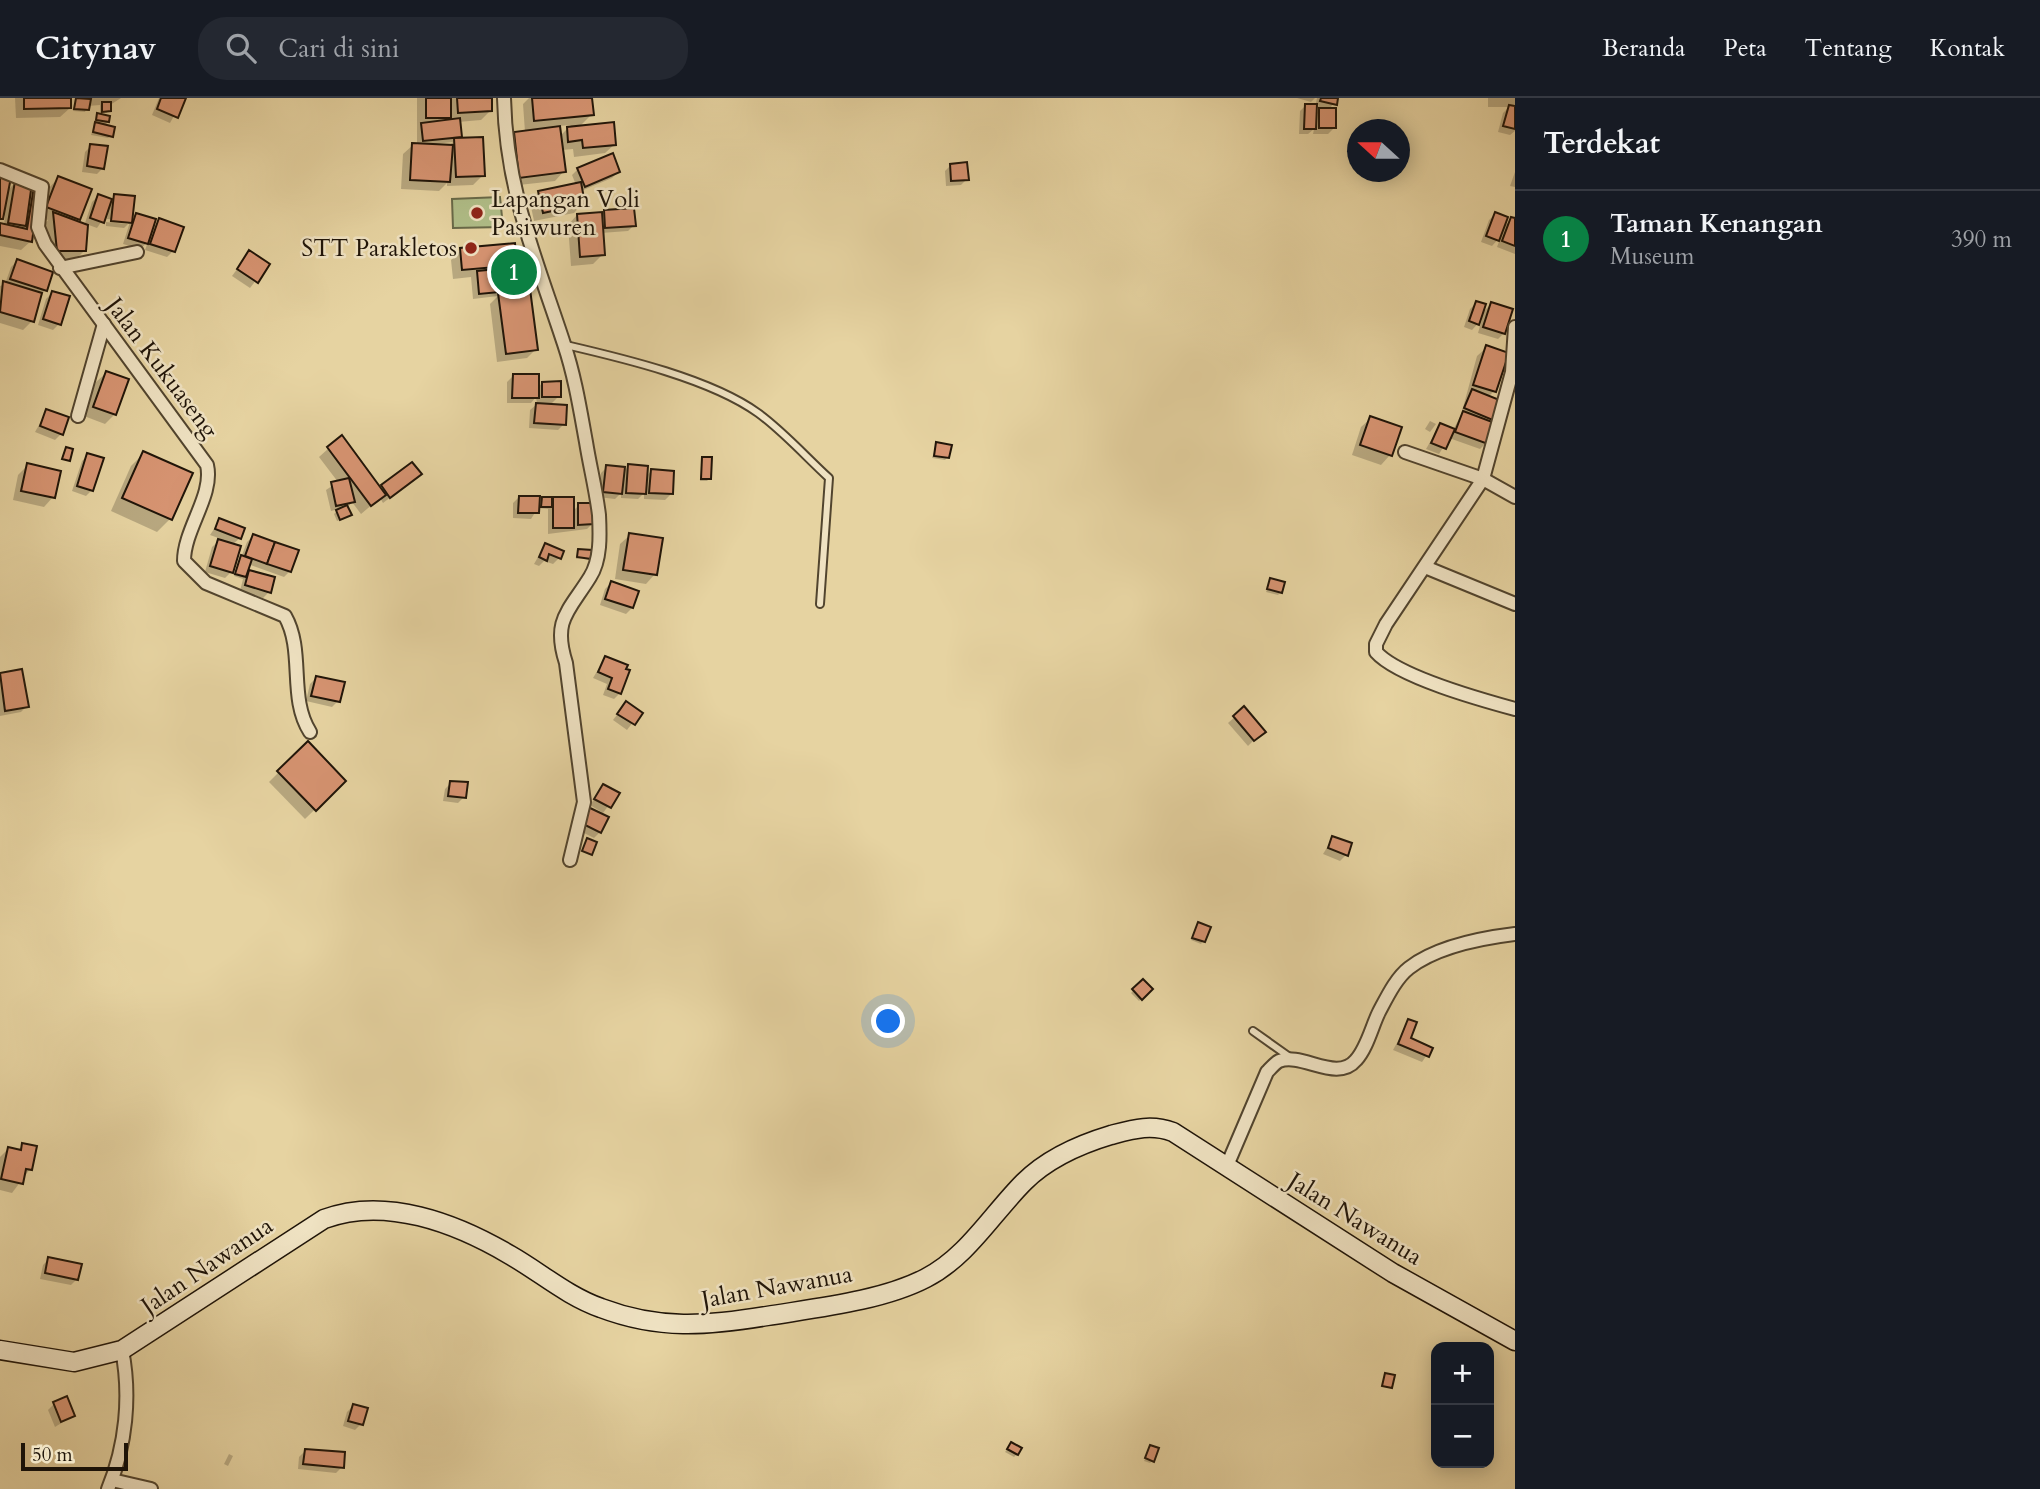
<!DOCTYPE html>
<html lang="id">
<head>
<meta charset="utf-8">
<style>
  body { margin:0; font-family:Cardo,serif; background:#242831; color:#f1f3f6 }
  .controls { position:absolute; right:21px; bottom:21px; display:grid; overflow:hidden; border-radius:14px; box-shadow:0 4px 18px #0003 }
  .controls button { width:63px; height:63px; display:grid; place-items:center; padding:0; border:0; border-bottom:2px solid #363941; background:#171b24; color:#f1f3f6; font:35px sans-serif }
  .compass { position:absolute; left:1347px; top:21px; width:63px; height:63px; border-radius:50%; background:#171b24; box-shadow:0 4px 18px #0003; rotate:291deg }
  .scale { position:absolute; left:21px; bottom:18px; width:107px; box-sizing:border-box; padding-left:7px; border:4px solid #1f1408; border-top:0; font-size:19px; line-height:24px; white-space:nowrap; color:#1f1408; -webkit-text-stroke:5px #efe2c2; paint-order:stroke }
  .you { position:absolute; left:889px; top:924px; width:24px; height:24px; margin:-18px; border:5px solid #fff; border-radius:50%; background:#1a73e8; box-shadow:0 0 0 10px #1a73e833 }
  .badge { display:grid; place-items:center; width:46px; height:46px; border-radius:50%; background:#0b8043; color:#fff; font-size:23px; font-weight:700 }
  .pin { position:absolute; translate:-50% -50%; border:4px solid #fff; box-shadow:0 2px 7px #0006 }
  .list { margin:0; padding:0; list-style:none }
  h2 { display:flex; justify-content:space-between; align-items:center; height:91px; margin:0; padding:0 28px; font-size:30px }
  h2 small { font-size:23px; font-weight:400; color:#9ea1a6 }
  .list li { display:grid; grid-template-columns:46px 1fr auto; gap:21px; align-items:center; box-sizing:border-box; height:98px; padding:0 28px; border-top:2px solid #363941 }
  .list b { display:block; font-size:26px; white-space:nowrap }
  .list p { margin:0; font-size:23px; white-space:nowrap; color:#9ea1a6 }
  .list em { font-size:23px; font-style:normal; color:#9ea1a6 }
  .icon { flex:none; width:38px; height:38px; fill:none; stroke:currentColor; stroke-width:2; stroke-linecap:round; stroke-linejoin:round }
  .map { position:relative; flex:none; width:1515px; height:1391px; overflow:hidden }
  header { display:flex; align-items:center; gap:42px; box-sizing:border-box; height:98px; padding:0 35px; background:#171b24; border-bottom:2px solid #363941 }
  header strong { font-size:33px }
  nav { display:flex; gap:38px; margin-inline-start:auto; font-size:24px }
  .search { width:490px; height:63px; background:#242831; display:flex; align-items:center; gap:18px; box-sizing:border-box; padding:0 24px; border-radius:28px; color:#9ea1a6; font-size:26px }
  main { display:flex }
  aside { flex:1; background:#171b24 }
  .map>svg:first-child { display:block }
  .green { fill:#b0be88; stroke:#686948; stroke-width:2 }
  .shadow { fill:#0003; fill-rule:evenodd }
  .building { fill:#d79472; stroke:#1f1408; stroke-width:2 }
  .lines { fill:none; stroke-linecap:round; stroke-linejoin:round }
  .lane-casing { stroke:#51442e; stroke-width:10 }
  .street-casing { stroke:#51442e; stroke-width:16 }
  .secondary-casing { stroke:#1f1408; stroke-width:21 }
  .lane { stroke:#efe2c2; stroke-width:6 }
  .street { stroke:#efe2c2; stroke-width:12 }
  .secondary { stroke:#efe2c2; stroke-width:18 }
  .poi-dot { fill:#8f2418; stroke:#efe2c2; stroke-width:2.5 }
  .labels { text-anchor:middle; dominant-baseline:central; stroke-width:5; stroke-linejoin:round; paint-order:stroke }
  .poi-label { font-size:24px; fill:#1f1408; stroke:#efe2c2; text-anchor:start }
  .street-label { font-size:24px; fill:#1f1408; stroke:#efe2c2 }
</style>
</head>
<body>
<header>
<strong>Citynav</strong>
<div class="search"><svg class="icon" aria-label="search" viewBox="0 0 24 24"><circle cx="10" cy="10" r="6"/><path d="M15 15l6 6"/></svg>Cari di sini</div>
<nav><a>Beranda</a><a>Peta</a><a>Tentang</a><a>Kontak</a></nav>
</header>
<main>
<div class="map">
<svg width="1515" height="1391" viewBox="0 0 1515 1391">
  <rect width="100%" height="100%" fill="#e6d3a1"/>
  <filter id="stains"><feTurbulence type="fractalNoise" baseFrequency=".00286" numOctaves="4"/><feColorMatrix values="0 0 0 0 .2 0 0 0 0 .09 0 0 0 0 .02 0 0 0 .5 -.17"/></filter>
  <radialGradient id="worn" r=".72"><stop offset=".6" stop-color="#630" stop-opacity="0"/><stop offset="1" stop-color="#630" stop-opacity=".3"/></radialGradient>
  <!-- green -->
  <path class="green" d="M500 99 503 129 453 130 452 101Z"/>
  <!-- shadow -->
  <g class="shadow">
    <path d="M15 0H70V10L60 19 16 20Z"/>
    <path d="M76 0H121L110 7 107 15H100V7L88 8 85 14 73 13Z"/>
    <path d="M159 0H184L170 25 152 17Z"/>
    <path d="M417 0H490V13L481 22 458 24 460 38 456 42 483 77 473 87 447 88V85L439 93 401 91 403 56 413 47H417ZM453 44 448 49 435 48V46Z"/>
    <path d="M529 0H591L592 16 579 29 615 46 605 55 574 59 573 51 562 52 564 73 555 83 510 88 505 45 514 35 525 34 523 6ZM571 27 560 38 559 28Z"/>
    <path d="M1297 0H1315L1311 4Z"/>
    <path d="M1317 0H1337L1329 12 1334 30 1328 36H1313L1314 31 1308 36H1299L1300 13 1306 7 1319 8 1316 5ZM1315 9 1321 10 1314 17Z"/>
    <path d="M1488 0H1515V33L1510 37 1498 34 1503 15 1509 9H1488Z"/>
    <path d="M98 17 108 24 104 28 111 38 108 40 91 37Z"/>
    <path d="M91 48 103 70 97 76 82 74 85 54Z"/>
    <path d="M951 67 967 81 961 87 946 88 945 73Z"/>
    <path d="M578 71 618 74 612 80 581 93 583 105 574 115 534 123 530 104 539 94 576 87 572 77Z"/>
    <path d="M1515 74V89L1510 88Z"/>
    <path d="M0 79 7 93 15 85 28 97 34 91 31 143 21 152 0 148V127L4 128 5 117 0 122Z"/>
    <path d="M58 80 79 121 76 124 84 128 92 104 98 98 110 102 115 98 130 123 137 117 152 130 160 122 182 130 173 153 167 159 145 152 148 144 140 151 123 146 130 124 124 130 106 128V124L128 126V123L107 121 108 114 97 130 86 126 84 153 75 162 48 161 45 126 48 122 38 119 49 90Z"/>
    <path d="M605 113 634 127 628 133 601 135 603 156 593 166 571 168 568 127 577 117 600 118Z"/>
    <path d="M1495 116 1502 130 1515 118V156L1497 149 1501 138 1492 148 1481 144 1489 122Z"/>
    <path d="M461 152 515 166 510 171 517 191 513 195 536 251 527 260 497 264 490 206 498 198 473 201 471 179 453 181 451 162Z"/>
    <path d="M249 155 268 167 250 190 232 178Z"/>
    <path d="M17 163 51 175 32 223 23 232 0 225V188L5 186 11 169Z"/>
    <path d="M52 195 59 226 53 232 38 227 46 201Z"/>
    <path d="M1476 205 1481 216 1491 206 1504 235 1498 241 1478 235 1482 221 1472 232 1464 229 1470 211Z"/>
    <path d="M1487 249 1507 256 1494 293 1488 299 1493 322 1486 345 1480 351 1449 340 1439 356 1426 351 1440 327 1453 332 1461 317 1477 258Z"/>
    <path d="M106 275 115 316 105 326 84 318 96 284Z"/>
    <path d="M513 278 537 291 542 285 559 298 550 307 564 326 558 332 529 330 530 312 537 306 536 299 531 305H507V284Z"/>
    <path d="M47 313 61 336 55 342 35 334Z"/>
    <path d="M1371 320 1390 357 1381 367 1352 357 1361 329Z"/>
    <path d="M1430 323 1436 326 1430 334 1425 331Z"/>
    <path d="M937 346 948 359 945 362 932 360Z"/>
    <path d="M329 350 380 391 413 382 383 405 380 400 361 416 352 404 347 410V419L337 423 334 416 339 411 331 413 326 392 338 384 319 359Z"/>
    <path d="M144 355 170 421 157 434 111 413 131 368Z"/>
    <path d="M88 357 92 392 86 398 72 393 82 363Z"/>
    <path d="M703 361 710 380 707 383H700Z"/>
    <path d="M28 367 53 399 44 409 13 402 18 377Z"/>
    <path d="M628 368 645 380 651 373 671 396 665 402 644 401V395L638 401 621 400V395L615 401 598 399 601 375 607 369 626 371Z"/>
    <path d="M519 399 538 405 542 400 550 404 554 401 573 413 579 407 593 425 587 431 548 436V411L538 410 531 421 513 420V405Z"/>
    <path d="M220 422 240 440 232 447 231 474 225 480 205 474 212 449 221 441 210 437Z"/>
    <path d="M630 437 655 476 646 486 615 481 620 446Z"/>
    <path d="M253 438 290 473 284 479 248 466 244 480 250 474 269 494 263 500 240 493 243 481 234 478 247 444Z"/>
    <path d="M545 447 559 460 553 466 544 463 539 468 534 466Z"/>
    <path d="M579 452 589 460 576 461Z"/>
    <path d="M1271 482 1280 495 1278 497 1266 494Z"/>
    <path d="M611 485 632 510 626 516 600 507 605 491Z"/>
    <path d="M605 560 620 595 614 601 603 597 607 586 593 580Z"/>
    <path d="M21 573 27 608 21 614 0 618V577Z"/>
    <path d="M316 580 338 603 332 609 306 603 310 586Z"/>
    <path d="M626 605 640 615 627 632 613 622Z"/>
    <path d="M1244 611 1257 639 1248 648 1228 625Z"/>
    <path d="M308 645 344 683 305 721 269 684Z"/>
    <path d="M451 685 464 699 458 705 443 703 445 691Z"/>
    <path d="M604 688 617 696 603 715 590 707Z"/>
    <path d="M583 718 600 734 594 740 576 731Z"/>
    <path d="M1333 740 1346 757 1340 763 1323 756Z"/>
    <path d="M1199 826 1203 843 1201 846 1191 842Z"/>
    <path d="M1143 883 1151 891 1139 903 1131 895Z"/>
    <path d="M1409 923 1408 941 1431 951 1422 964 1393 952Z"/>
    <path d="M23 1047 30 1071 12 1095 0 1092V1059L8 1051 17 1053Z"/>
    <path d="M49 1161 77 1181 71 1187 40 1181 43 1167Z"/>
    <path d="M54 1306 73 1318 55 1329 48 1312Z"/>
    <path d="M353 1308 361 1326 355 1332 343 1328 347 1314Z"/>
    <path d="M1011 1346 1017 1356 1014 1359 1005 1354Z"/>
    <path d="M1151 1349 1152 1363 1150 1365 1144 1363Z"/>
    <path d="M305 1353 342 1369 336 1375 298 1371 299 1359Z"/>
    <path d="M229 1356 233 1358 228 1368 224 1366Z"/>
  </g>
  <!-- building -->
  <g class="building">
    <path d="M24 0H71V10L24 11Z"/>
    <path d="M76 0 91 1 89 12 74 11Z"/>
    <path d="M161 0H186L178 20 157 11Z"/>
    <rect x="426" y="0" width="25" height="20"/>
    <path d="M457 0H492V13L458 15Z"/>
    <path d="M532 0H592L594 17 534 23Z"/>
    <path d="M1321 0H1338L1337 7 1320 3Z"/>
    <path d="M102 4H111V13L102 14Z"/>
    <path d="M1305 6H1317L1316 31H1304Z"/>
    <path d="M1509 7 1515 8V31L1503 28Z"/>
    <rect x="1319" y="10" width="17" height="20"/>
    <path d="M97 15 110 18 109 24 96 22Z"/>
    <path d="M460 20 462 39 423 43 421 25Z"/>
    <path d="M95 24 115 29 113 39 93 34Z"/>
    <path d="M614 24 616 47 583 50 582 42 568 44 567 29Z"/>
    <path d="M560 28 566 74 519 80 514 34Z"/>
    <path d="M483 39 485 78 456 79 454 40Z"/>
    <path d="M412 45 453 47 450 84 410 82Z"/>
    <path d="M90 46 108 48 104 71 87 68Z"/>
    <path d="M613 55 620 74 585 89 577 70Z"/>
    <path d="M967 64 969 82 951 83 950 66Z"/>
    <path d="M0 77 11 79 3 121H0Z"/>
    <path d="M58 78 92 91 80 122 46 109Z"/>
    <path d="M15 83 32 85 26 128 8 125Z"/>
    <path d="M581 84 585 106 543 115 538 93Z"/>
    <path d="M34 89 39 90 32 144 0 137V125L27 131Z"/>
    <path d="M98 96 112 101 104 125 90 120Z"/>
    <path d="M114 96 135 98 132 125 111 123Z"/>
    <path d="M634 110 636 128 605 130 604 112Z"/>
    <path d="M53 114 88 127 86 153H57Z"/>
    <path d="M602 114 605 157 580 159 577 116Z"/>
    <path d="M1495 114 1508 119 1499 143 1486 138Z"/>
    <path d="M136 115 156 121 148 146 128 140Z"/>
    <path d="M1511 119 1515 120V148L1502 143Z"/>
    <path d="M159 120 184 129 175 154 150 146Z"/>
    <path d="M515 145 517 167 462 172 460 150Z"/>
    <path d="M249 152 270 166 258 185 237 171Z"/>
    <path d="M17 161 53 174 47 193 10 181Z"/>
    <path d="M517 169 519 192 479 196 477 173Z"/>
    <path d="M3 183 42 195 34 224 0 214Z"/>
    <path d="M530 191 538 252 506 256 498 195Z"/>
    <path d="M52 193 70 198 61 227 43 221Z"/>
    <path d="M1476 203 1486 206 1479 227 1469 223Z"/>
    <path d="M1491 204 1513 211 1505 236 1483 229Z"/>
    <path d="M1486 247 1509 255 1496 294 1473 287Z"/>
    <path d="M106 273 129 281 116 317 93 309Z"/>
    <path d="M513 276H539V300H512Z"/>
    <path d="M561 283V299H542V284Z"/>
    <path d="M1472 291 1502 303 1495 323 1464 310Z"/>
    <path d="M536 305 567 307 566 327 534 325Z"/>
    <path d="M46 311 69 319 63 337 40 328Z"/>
    <path d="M1463 313 1495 325 1488 346 1455 334Z"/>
    <path d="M1370 318 1402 329 1392 358 1360 347Z"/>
    <path d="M1440 325 1455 331 1446 351 1431 345Z"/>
    <path d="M342 337 386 397 371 408 327 349Z"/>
    <path d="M936 344 952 347 949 360 934 358Z"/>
    <path d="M66 349 73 351 70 363 62 361Z"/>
    <path d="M143 353 193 375 172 422 122 400Z"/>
    <path d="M87 355 104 360 93 393 77 388Z"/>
    <path d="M702 359H712L711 381H701Z"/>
    <path d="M412 364 422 376 390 400 381 387Z"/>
    <path d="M27 365 61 373 55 400 21 393Z"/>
    <path d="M628 366 648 368 646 396 626 395Z"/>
    <path d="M606 367 625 369 622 396 603 394Z"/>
    <path d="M651 371 674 373 673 396 649 395Z"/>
    <path d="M349 380 355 404 336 408 331 384Z"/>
    <path d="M519 398H540L539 415H518Z"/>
    <path d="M542 399H552V409H541Z"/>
    <rect x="553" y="399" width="21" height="31"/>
    <path d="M578 405H594V426L578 427Z"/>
    <path d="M347 407 352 417 340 422 336 412Z"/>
    <path d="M219 420 245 430 241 441 215 431Z"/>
    <path d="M629 435 663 440 657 477 623 472Z"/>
    <path d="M253 436 275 444 267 466 245 458Z"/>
    <path d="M218 441 241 448 233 475 210 468Z"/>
    <path d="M275 444 299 452 291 474 267 466Z"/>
    <path d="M545 445 564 453 561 461 549 456 547 463 539 459Z"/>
    <path d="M578 451 592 452 591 461 577 459Z"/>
    <path d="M241 457 252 461 246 479 235 476Z"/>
    <path d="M249 472 275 479 271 495 245 487Z"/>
    <path d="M1270 480 1285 484 1282 495 1267 491Z"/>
    <path d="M611 483 639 493 633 510 605 501Z"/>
    <path d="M605 558 628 567 626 571 630 572 621 596 608 591 612 580 598 574Z"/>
    <path d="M22 571 29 609 5 613 0 575Z"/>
    <path d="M316 578 345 584 340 604 311 598Z"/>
    <path d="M626 603 643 615 635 627 617 616Z"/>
    <path d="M1244 608 1266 634 1254 643 1233 618Z"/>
    <path d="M308 643 346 683 316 713 277 673Z"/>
    <path d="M450 683 468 684 466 700 448 698Z"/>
    <path d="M603 686 620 695 611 710 594 701Z"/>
    <path d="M588 709 609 719 601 735 581 725Z"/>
    <path d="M1332 738 1352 745 1348 758 1328 750Z"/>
    <path d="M587 740 597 744 592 757 582 753Z"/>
    <path d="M1198 824 1211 829 1205 844 1192 840Z"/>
    <path d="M1143 881 1153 891 1142 902 1132 891Z"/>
    <path d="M1408 921 1417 924 1411 940 1433 950 1429 959 1398 946Z"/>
    <path d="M22 1045 37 1048 32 1072 26 1071 23 1086 1 1081 8 1049 21 1052Z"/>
    <path d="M48 1159 82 1166 78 1182 45 1175Z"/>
    <path d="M1385 1275 1395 1277 1392 1290 1382 1288Z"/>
    <path d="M67 1298 75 1318 61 1324 53 1304Z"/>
    <path d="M353 1306 368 1310 363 1327 348 1323Z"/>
    <path d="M1011 1344 1022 1350 1018 1357 1007 1351Z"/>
    <path d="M1150 1347 1159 1350 1154 1364 1145 1360Z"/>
    <path d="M305 1351 345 1354 344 1370 303 1366Z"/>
  </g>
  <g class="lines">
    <defs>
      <g id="lane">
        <path d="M566 247C622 260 711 281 758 315 783 333 806 359 829 380L820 506"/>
        <path d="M1253 933 1291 960"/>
      </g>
      <g id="street">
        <path d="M504 0C506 93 536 160 564 246 575 279 580 311 586 344 590 369 596 392 599 417 600 437 601 462 590 479 569 513 552 522 566 565L584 704 570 762"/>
        <path d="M0 72 42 89 38 129 45 146 207 367C214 397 184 431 184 463L206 485 285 518C305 553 288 600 310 634"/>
        <path d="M60 170 137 154"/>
        <path d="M1515 229 1512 274 1483 381 1386 526 1376 546V554C1398 579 1482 602 1515 611"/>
        <path d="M78 318 104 226"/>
        <path d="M1405 354 1483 381 1515 399"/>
        <path d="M1425 469 1515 506"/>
        <path d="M1226 1070 1267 974C1270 971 1275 965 1279 963 1302 954 1337 985 1356 962 1367 950 1372 928 1379 914 1387 899 1396 880 1409 870 1436 849 1482 840 1515 836"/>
        <path d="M112 1382 151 1391"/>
        <path d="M108 1391C126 1348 131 1298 122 1252"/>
      </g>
      <path id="secondary" d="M0 1252 74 1264 122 1252 324 1121C385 1098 456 1125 510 1157 540 1174 567 1198 601 1210 659 1232 707 1228 767 1218 816 1210 882 1203 926 1180 967 1159 992 1116 1024 1084 1047 1061 1081 1046 1111 1037 1134 1031 1151 1026 1173 1034L1393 1175 1515 1243"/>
    </defs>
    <!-- lane casing -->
    <use href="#lane" class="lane-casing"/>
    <!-- street casing -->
    <use href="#street" class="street-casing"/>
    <!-- secondary casing -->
    <use href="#secondary" class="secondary-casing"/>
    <!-- lane -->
    <use href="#lane" class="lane"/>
    <!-- street -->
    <use href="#street" class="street"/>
    <!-- secondary -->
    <use href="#secondary" class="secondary"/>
  </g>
  <!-- markers -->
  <g class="poi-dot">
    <circle cx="477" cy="115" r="7"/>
    <circle cx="471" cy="150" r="7"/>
  </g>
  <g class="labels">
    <!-- poi labels -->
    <g class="poi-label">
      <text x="491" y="101">Lapangan Voli<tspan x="491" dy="28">Pasiwuren</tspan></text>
      <text x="457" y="150" text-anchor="end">STT Parakletos</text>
    </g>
    <!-- street labels -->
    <g class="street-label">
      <text transform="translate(162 270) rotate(53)">Jalan Kukuaseng</text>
      <text transform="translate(1355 1121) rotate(32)">Jalan Nawanua</text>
      <text transform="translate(207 1168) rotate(-34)">Jalan Nawanua</text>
      <text transform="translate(777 1189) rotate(-10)">Jalan Nawanua</text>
    </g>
  </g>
  <rect width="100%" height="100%" filter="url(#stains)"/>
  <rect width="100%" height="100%" fill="url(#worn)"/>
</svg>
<div class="controls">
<button>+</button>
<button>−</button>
</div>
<svg class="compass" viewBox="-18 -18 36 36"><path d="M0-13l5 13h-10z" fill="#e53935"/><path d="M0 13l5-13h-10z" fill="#9ea1a6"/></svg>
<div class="scale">50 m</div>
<div class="you"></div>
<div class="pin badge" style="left:514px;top:174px">1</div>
</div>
<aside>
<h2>Terdekat<small></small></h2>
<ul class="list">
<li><span class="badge">1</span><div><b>Taman Kenangan</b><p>Museum</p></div><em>390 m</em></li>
</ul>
</aside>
</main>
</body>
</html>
